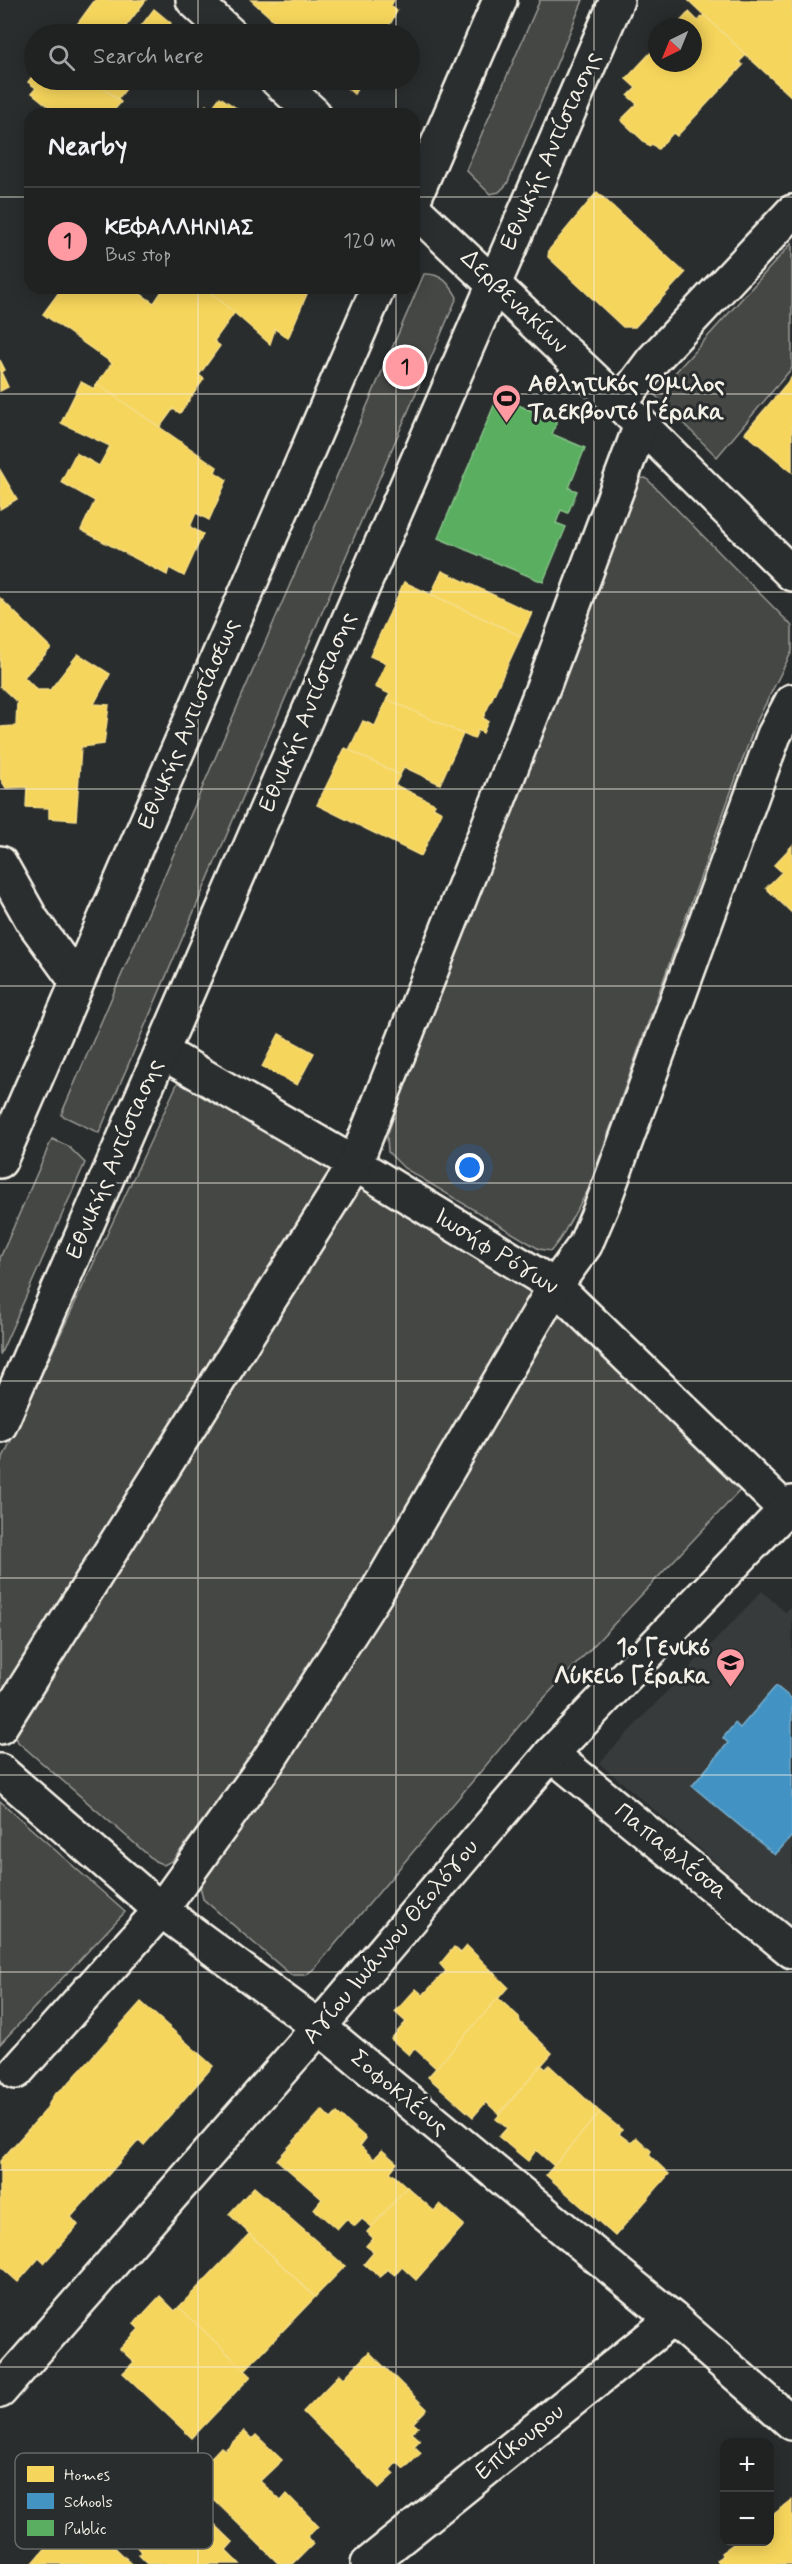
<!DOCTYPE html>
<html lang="en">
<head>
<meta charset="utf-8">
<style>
  body { margin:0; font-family:Mynerve,sans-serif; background:#2d2f2f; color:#f1f3f6 }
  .controls { position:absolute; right:18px; bottom:18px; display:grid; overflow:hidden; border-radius:12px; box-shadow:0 3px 15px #0003 }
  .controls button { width:54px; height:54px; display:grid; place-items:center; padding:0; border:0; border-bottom:2px solid #3d3f40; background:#202222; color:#f1f3f6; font:30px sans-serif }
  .compass { position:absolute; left:648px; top:18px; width:54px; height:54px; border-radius:50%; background:#202222; box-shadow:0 3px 15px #0003; rotate:223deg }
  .you { position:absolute; left:470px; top:1168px; width:21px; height:21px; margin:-15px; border:4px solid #fff; border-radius:50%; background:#1a73e8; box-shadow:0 0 0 9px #1a73e833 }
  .badge { display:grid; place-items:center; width:39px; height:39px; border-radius:50%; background:#ff9aa2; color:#111; font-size:20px; font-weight:700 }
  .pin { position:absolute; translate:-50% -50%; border:3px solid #fff; box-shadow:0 2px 6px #0006 }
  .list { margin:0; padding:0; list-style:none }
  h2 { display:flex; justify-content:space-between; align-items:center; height:78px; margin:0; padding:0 24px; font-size:26px }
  h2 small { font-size:20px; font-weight:400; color:#a2a4a5 }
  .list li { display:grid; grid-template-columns:39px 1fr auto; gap:18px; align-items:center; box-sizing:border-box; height:108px; padding:0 24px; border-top:2px solid #3d3f40 }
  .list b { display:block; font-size:22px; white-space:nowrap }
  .list p { margin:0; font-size:20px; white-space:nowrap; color:#a2a4a5 }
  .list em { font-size:20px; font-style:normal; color:#a2a4a5 }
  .icon { flex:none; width:33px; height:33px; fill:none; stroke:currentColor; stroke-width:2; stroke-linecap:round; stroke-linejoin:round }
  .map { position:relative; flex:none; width:792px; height:2564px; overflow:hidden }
  .search { position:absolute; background:#202222; box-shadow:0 3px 15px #0003; left:24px; top:24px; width:396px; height:66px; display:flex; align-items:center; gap:15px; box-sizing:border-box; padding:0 21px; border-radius:33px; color:#a2a4a5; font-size:22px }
  .panel { position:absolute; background:#202222; box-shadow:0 3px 15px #0003; left:24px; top:108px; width:396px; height:186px; border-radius:18px }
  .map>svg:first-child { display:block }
  .built { fill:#373a3a }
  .green { fill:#444645; stroke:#9c9c96; stroke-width:1.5 }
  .homes { fill:#f6d55c; stroke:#f5dd86; stroke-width:1.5 }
  .schools { fill:#4393c3; stroke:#78afce; stroke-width:1.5 }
  .public { fill:#5aae61; stroke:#88c28a; stroke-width:1.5 }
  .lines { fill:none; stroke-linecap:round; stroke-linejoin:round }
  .minor-casing { stroke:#f4f1e8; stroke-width:38 }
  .minor { stroke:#2a2d2e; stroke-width:33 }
  .grid { fill:none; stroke:#f4f1e8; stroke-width:1.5; stroke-opacity:0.55 }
  .labels { text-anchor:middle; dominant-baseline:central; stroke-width:6; stroke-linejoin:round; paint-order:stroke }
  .street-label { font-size:24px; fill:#f4f1e8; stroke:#2a2d2e }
  .poi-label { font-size:24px; font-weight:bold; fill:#f4f1e8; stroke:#2a2d2e; text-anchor:start }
  .key { fill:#2a2d2e; stroke:#676866; stroke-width:1.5 }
  .key-label { font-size:16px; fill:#f4f1e8 }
</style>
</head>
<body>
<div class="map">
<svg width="792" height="2564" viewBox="0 0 792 2564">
  <rect width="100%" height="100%" fill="#2a2d2e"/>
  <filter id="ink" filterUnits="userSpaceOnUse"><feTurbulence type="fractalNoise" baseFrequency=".0167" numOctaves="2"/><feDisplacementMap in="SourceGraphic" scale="12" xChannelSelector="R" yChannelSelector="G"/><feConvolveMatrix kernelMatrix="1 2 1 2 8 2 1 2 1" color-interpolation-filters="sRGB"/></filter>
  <g filter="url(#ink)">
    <!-- built -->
    <path class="built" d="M762 1591 785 1612 792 1606V1927L599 1763Z"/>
    <!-- green -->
    <g class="green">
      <path d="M540 0H583L507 184 499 192 490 194 466 170Z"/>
      <path d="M792 243V368L717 457 655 395Z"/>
      <path d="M424 274C441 273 449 283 457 297L99 1133 61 1115Z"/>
      <path d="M646 478 792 626V651L755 725 588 1190 560 1239 551 1251 539 1249 404 1168 388 1152 387 1136 432 1008 636 479Z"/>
      <path d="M186 1079 332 1168 330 1179 0 1695V1464L178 1082Z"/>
      <path d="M52 1139 68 1146 85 1163 0 1355V1258Z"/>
      <path d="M359 1185 524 1281 533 1294 389 1548 251 1758 173 1860 164 1865 155 1861 18 1742 15 1734Z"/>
      <path d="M568 1317 745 1485 530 1713 316 1967 306 1975H291L203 1899 200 1885 207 1870 339 1685 557 1318Z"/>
      <path d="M0 1801 125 1912 0 2044Z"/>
    </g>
    <!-- homes -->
    <g class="homes">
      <path d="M95 0H146L120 34H70Z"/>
      <path d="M251 0H394L391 6 397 11 385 34H289Z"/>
      <path d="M688 0H792V97L746 55Z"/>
      <path d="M154 9 171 23 162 34H135Z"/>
      <path d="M689 12 698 21 704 15 746 55 739 62 743 65 677 136 673 133 658 149 652 144 649 146 621 120 637 104 628 96 636 88 626 79 657 46V63H693V27H675Z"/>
      <path d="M34 74V80H93L121 102 111 114H58L32 93 36 88 28 82Z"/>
      <path d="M93 80H133L118 99Z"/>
      <path d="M338 80H362L354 94Z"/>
      <path d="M220 97 245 114H200L206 105 211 109Z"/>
      <path d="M49 107 58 114H44Z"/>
      <path d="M597 192 685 273 635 327H623L548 257 549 250Z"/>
      <path d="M62 288H132L154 303 164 288H206L235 312 214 341 220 346 199 375 204 379 180 413 173 409 160 427 97 384 112 363 43 314Z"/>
      <path d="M206 288H299L307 294 288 338 275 329 270 344Z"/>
      <path d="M0 360 5 370 1 372 8 387 0 391Z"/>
      <path d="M792 377V472L745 433Z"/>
      <path d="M81 382 94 389 97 384 217 467 215 472 227 480 209 520 196 513 190 527 203 534 184 576 169 568 167 575 81 530 95 501 61 482 76 453 99 466 110 446 61 423Z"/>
      <path d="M0 470 17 499 0 509Z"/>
      <path d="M442 571 532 613 521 636 431 594Z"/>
      <path d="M404 582 521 636 483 718 488 721 483 733 478 730 474 739 387 699 390 694 375 687 386 663 370 656Z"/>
      <path d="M0 598 51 648 24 677 37 690H50L78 654 110 674 94 704 109 705 104 744 81 747 76 820 49 818V808L26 807 27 787 6 788 0 778V727L16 726 17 702 0 686Z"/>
      <path d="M387 699 463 734 440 784 404 767 400 775 349 750 363 721 375 726Z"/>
      <path d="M345 748 400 775 395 785 435 804 433 807 442 812 421 856 317 805Z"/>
      <path d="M792 846V913L766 888 782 872 774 865Z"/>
      <path d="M279 1034 314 1053 297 1085 262 1067Z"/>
      <path d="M467 1946 508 1987 437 2069 414 2048 409 2055 391 2039 406 2022 395 2012 416 1989 423 1995 446 1971 440 1964 454 1947 461 1953Z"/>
      <path d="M498 1998 519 2017 520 2022 552 2053 499 2114 486 2102 473 2117 428 2077Z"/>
      <path d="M141 2002 213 2066 144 2145 139 2140 71 2217 78 2225 44 2263 39 2258 18 2282 0 2266V2161L45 2111 54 2095 68 2084Z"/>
      <path d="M541 2065 546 2069 549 2065 600 2112 554 2166 536 2150 528 2161 499 2137 507 2128 496 2119Z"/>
      <path d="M322 2110 331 2119 337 2113 366 2138 360 2146 374 2159 382 2150 397 2163 390 2172 407 2187 372 2227 362 2219 355 2226 346 2219 337 2229 314 2209 322 2199 277 2160Z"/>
      <path d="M600 2112 622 2130 619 2134 631 2143 636 2137 651 2151 649 2155 669 2174 615 2236 546 2175Z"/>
      <path d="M254 2187 345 2266 315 2297 229 2214Z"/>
      <path d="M407 2187 434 2211 440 2204 464 2225 416 2280 402 2267 395 2275 387 2269 380 2277 364 2264 374 2252 366 2246 373 2238 367 2232Z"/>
      <path d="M249 2234 315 2297 244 2371 179 2307Z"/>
      <path d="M160 2296 175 2311 179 2307 251 2376 192 2438 123 2373 134 2362 120 2349 139 2329 134 2324Z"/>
      <path d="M369 2352 427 2409 413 2423 418 2427 412 2433 420 2440 414 2446 421 2453 404 2469 397 2462 390 2470 394 2474 379 2488 303 2412 340 2374 344 2378Z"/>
      <path d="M244 2431 252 2439 256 2435 282 2460 260 2481 281 2501 287 2494 318 2526 307 2537 313 2544 293 2564H279L192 2478 221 2447 225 2450Z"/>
      <path d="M145 2457 233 2542 226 2550 240 2564H148L139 2555 142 2552 83 2494 111 2464 125 2478Z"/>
      <path d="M792 2500V2564H719L717 2560 723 2556 721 2553 736 2542H770V2517Z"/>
      <path d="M82 2516 132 2564H32L50 2543 53 2537 73 2525Z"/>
    </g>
    <!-- schools -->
    <path class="schools" d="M776 1686 792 1699V1836L775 1855 692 1786 728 1743 723 1738 735 1723 740 1728Z"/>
    <!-- public -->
    <path class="public" d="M498 396 557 422 552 434 585 448 569 488 577 491 568 513 561 510 556 523 566 527 543 582 438 538Z"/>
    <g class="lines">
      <defs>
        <g id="minor">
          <path d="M193 0 230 34"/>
          <path d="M277 80 314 114"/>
          <path d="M414 199 500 0"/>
          <path d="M414 209 620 404 792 574"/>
          <path d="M620 404 653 360 792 212"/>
          <path d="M0 863 32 920 77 982"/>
          <path d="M162 1052 355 1164 555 1286 786 1510"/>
          <path d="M0 1161 378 288"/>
          <path d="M0 1425 617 0"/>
          <path d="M0 1727 355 1164 545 682 641 425"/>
          <path d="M551 1754 792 1951"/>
          <path d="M0 1771 161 1910 319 2027 673 2319 792 2423"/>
          <path d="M16 2072 161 1910 268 1761 376 1593 555 1286 585 1245 603 1203 774 735 792 701"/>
          <path d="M0 2391 319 2027 551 1754 792 1503"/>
          <path d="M368 2564 673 2319"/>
        </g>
      </defs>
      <!-- minor casing -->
      <use href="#minor" class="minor-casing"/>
      <!-- minor -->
      <use href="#minor" class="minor"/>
    </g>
  </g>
  <!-- grid -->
  <path class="grid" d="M198 0V34M396 0V34M594 0V2564M198 80V114M396 80V114M0 197H30M414 197H792M198 288V2564M396 288V2564M0 394H792M0 592H792M0 789H792M0 986H792M0 1183H792M0 1381H792M0 1578H792M0 1775H792M0 1972H792M0 2170H792M0 2367H792"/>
  <!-- icons -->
  <defs>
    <symbol id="stadium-pin" viewBox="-11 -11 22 30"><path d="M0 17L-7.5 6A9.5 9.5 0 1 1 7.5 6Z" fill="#ff9aa2" stroke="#2a2d2e"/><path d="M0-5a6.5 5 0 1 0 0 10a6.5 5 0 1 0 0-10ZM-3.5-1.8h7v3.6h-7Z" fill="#111"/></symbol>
    <symbol id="school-pin" viewBox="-11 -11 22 30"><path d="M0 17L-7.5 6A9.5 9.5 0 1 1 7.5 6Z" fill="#ff9aa2" stroke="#2a2d2e"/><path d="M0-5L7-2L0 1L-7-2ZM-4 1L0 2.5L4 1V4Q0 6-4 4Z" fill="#111"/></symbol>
  </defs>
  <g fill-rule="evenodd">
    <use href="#stadium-pin" x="490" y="382" width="33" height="45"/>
    <use href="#school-pin" x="714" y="1646" width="33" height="45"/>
  </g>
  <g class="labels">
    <!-- street labels -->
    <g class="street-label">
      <text transform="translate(551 151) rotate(-66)">Εθνικής Αντίστασης</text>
      <text transform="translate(514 302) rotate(44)">Δερβενακίων</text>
      <text transform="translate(308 712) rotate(-67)">Εθνικής Αντίστασης</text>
      <text transform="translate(189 724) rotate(-67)">Εθνικής Αντιστάσεως</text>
      <text transform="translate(115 1159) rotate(-67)">Εθνικής Αντίστασης</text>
      <text transform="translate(496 1252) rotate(32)">Ιωσήφ Ρόγων</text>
      <text transform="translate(671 1852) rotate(39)">Παπαφλέσσα</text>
      <text transform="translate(391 1942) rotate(-50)">Αγίου Ιωάννου Θεολόγου</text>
      <text transform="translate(399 2093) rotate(40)">Σοφοκλέους</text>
      <text transform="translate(520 2442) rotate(-39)">Επίκουρου</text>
    </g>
    <!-- poi labels -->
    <g class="poi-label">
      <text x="528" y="384">Αθλητικός Όμιλος<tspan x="528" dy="28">Ταεκβοντό Γέρακα</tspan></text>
      <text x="710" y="1648" text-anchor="end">1ο Γενικό<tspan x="710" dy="28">Λύκειο Γέρακα</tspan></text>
    </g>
  </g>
  <!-- legend -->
  <rect x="15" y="2453" width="198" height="96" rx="9" class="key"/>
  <rect x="27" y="2466" width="27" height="16" fill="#f6d55c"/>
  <rect x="27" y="2493" width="27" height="16" fill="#4393c3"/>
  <rect x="27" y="2520" width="27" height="16" fill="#5aae61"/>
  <g class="key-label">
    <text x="64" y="2480">Homes</text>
    <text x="64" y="2507">Schools</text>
    <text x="64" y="2534">Public</text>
  </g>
</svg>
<div class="controls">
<button>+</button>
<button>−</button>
</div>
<svg class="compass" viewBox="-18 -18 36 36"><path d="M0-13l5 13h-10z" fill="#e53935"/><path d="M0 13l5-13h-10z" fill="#a2a4a5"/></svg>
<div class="you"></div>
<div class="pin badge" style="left:405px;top:367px">1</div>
<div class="search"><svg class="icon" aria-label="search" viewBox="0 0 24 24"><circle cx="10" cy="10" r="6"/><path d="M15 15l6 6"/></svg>Search here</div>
<section class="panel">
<h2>Nearby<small></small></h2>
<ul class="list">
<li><span class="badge">1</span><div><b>ΚΕΦΑΛΛΗΝΙΑΣ</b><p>Bus stop</p></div><em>120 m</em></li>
</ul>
</section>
</div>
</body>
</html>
